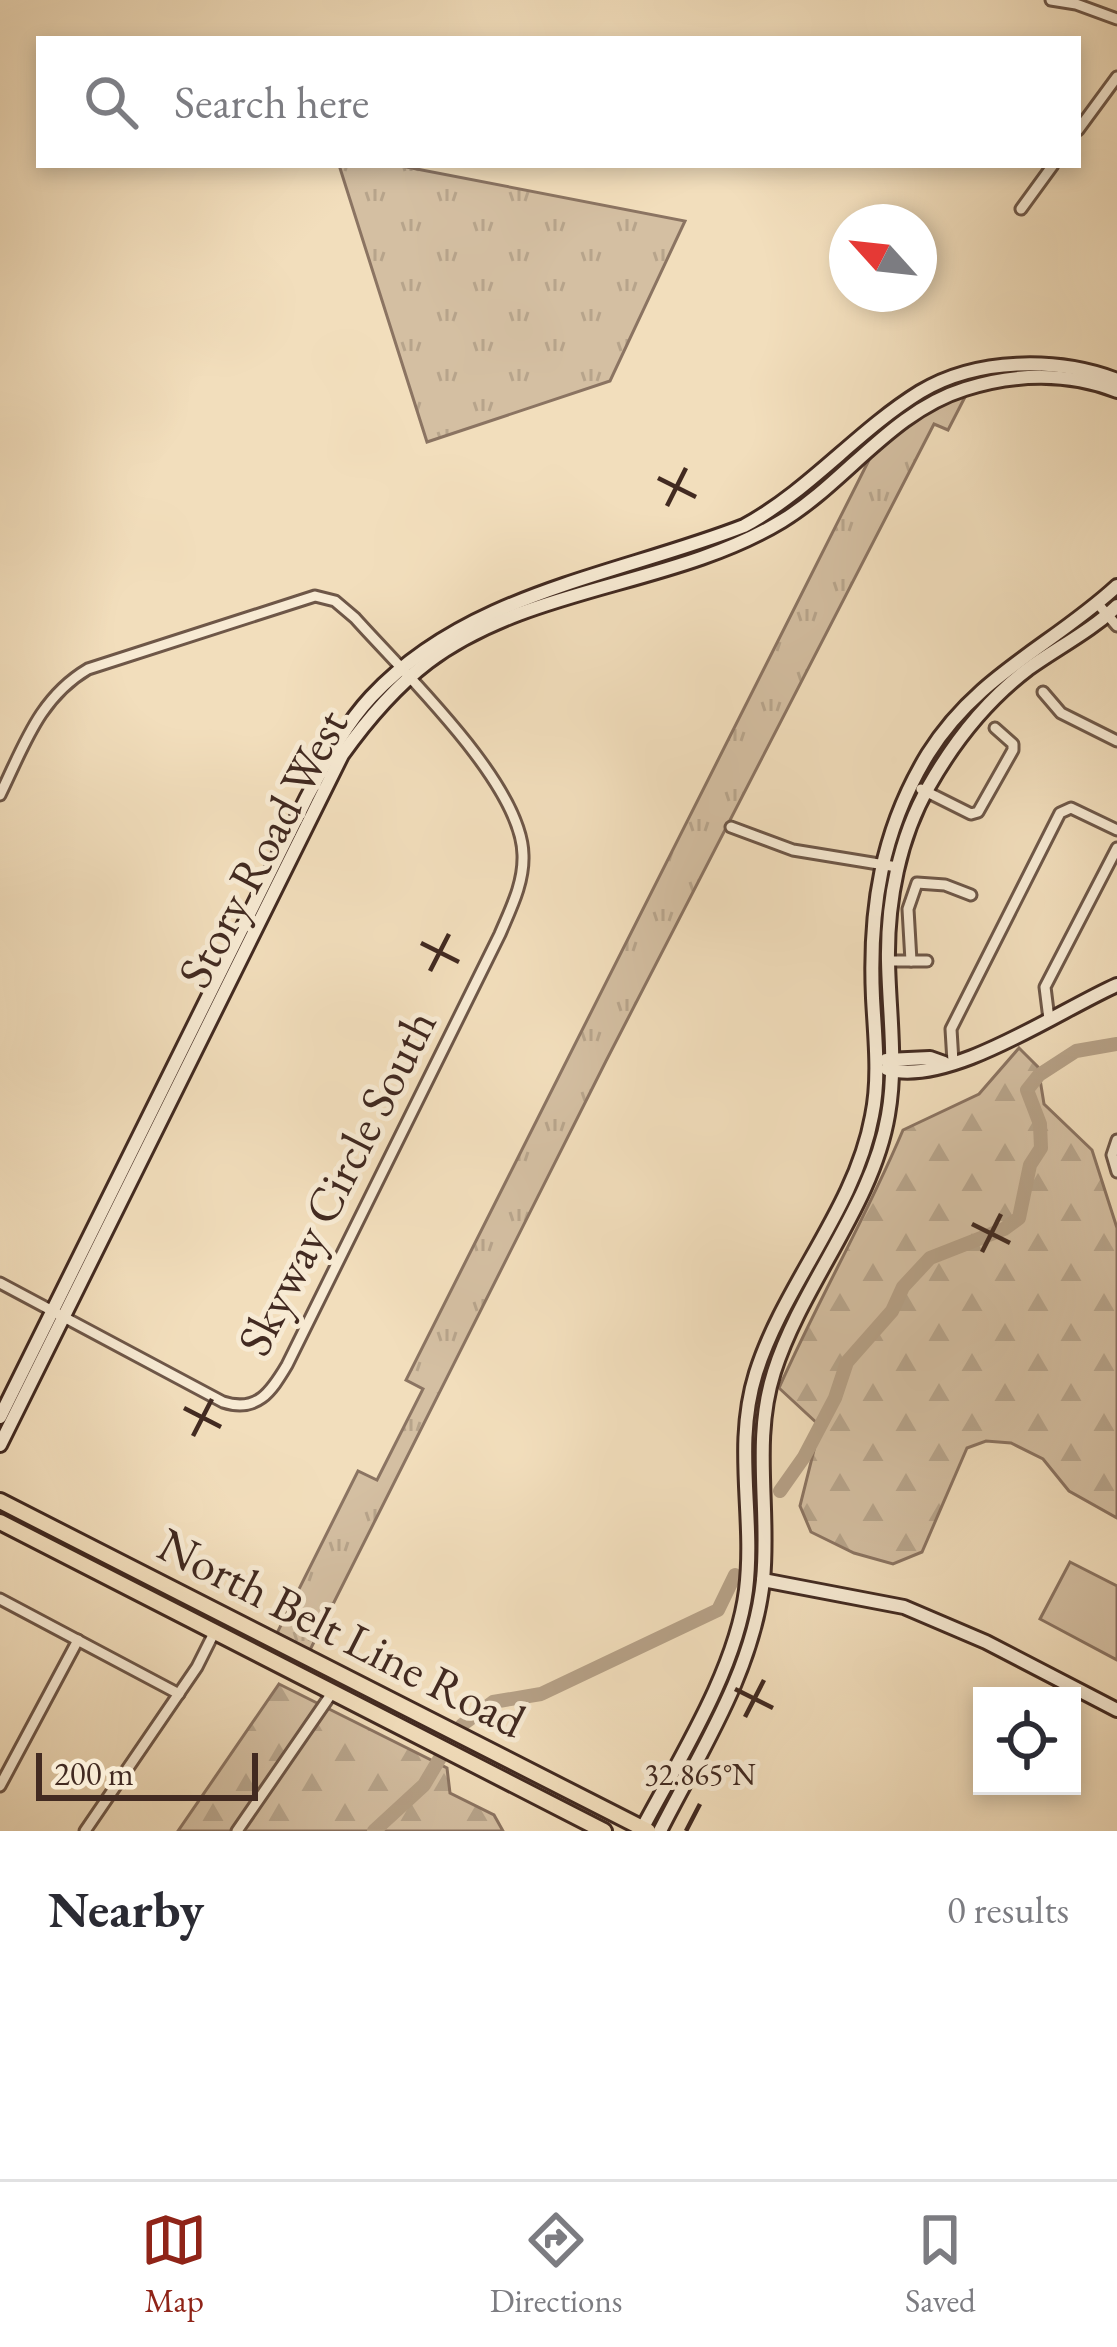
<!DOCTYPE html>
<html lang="en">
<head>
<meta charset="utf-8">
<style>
  body { margin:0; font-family:"EB Garamond",serif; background:#f7f7f7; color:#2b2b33 }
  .controls { position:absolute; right:36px; bottom:36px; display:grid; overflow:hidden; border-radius:0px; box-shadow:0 6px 18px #0003 }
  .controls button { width:108px; height:108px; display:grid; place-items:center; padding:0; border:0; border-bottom:3px solid #e1e1e2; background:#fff; color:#2b2b33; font:60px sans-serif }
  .compass { position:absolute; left:829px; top:204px; width:108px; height:108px; border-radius:50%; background:#fff; box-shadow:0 6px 18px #0003; rotate:297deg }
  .scale { position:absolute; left:36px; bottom:30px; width:222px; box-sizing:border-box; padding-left:12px; border:6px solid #422a21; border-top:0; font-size:33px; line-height:42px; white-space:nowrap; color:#422a21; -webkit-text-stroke:9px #f7ead3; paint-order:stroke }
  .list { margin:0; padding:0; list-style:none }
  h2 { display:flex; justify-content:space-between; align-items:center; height:156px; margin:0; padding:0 48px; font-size:51px }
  h2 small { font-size:39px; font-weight:400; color:#7c7c81 }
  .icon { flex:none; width:66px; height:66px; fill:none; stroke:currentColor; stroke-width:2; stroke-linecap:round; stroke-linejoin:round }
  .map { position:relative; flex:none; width:1117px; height:1831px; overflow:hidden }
  .search { position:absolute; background:#fff; box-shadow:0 6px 18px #0003; left:36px; right:36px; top:36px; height:132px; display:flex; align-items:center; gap:30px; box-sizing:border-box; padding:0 42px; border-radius:0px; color:#7c7c81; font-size:45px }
  .sheet { height:348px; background:#fff }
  nav { display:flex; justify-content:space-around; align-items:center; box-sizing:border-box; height:168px; border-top:3px solid #e1e1e2; background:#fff; font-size:33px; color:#7c7c81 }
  nav a { display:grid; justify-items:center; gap:6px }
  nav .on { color:#8f2418 }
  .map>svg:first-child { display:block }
  .grass { fill:url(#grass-tufts); stroke:#8b7462; stroke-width:3 }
  .forest { fill:url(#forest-firs); stroke:#8b7462; stroke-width:3 }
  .pitch { fill:#d4bfa2; stroke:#8b7462; stroke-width:3 }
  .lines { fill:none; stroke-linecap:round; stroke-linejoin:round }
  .river { stroke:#b6a187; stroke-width:14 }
  .street-casing { stroke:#6e5748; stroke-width:15 }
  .secondary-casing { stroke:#422a21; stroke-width:18 }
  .primary-casing { stroke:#422a21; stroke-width:20 }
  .street { stroke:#f7ead3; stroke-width:9 }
  .secondary { stroke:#f7ead3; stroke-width:12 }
  .primary { stroke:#f2debc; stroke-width:14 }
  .ticks { fill:none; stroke:#422a21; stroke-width:4.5 }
  .labels { text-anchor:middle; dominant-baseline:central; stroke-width:10; stroke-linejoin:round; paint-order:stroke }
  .street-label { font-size:48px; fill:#422a21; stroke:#f7ead3 }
  .ticks-label { font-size:30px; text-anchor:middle; fill:#422a21; stroke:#f7ead3; stroke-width:10; stroke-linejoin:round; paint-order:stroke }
</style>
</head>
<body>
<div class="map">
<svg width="1117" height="1831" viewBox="0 0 1117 1831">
  <defs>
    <pattern id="grass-tufts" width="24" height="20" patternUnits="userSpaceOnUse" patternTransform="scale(3)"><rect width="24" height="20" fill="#d4bfa2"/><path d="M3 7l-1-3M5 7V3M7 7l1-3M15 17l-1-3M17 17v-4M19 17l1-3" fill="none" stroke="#b7a48b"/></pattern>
    <pattern id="forest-firs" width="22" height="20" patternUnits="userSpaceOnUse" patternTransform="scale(3)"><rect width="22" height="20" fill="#d4bfa2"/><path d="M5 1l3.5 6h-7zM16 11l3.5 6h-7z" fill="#b7a48b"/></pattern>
  </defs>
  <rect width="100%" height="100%" fill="#f2debc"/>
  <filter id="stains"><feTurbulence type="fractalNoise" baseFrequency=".00167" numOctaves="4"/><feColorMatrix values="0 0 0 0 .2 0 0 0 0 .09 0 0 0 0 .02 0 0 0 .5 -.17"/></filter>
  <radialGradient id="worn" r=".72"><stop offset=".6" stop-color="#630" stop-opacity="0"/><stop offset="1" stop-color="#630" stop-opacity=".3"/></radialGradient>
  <!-- grass -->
  <g class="grass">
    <path d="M339 165H396L685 221 610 381 427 442Z"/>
    <path d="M966 395 948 430 934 424 606 1061 310 1650 277 1633 358 1471 377 1480 423 1389 406 1380 874 450C900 428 931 403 966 395Z"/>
  </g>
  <!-- forest -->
  <g class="forest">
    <path d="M1019 1048 1038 1067 1044 1104 1092 1150 1117 1228V1518L1069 1491 1043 1459 1011 1443 986 1441 967 1448 922 1552 893 1564 854 1553 811 1532 800 1506 820 1426 779 1388C818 1300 866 1218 903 1130L979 1094Z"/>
    <path d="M279 1684 447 1768 450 1793 494 1815 503 1831H178Z"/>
  </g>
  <!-- pitch -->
  <path class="pitch" d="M1070 1562 1117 1586V1660L1040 1619Z"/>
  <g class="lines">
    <!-- river -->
    <g class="river">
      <path d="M780 1491 804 1457 835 1398 847 1362 892 1311 903 1287 930 1258 1004 1229 1019 1218 1030 1165 1041 1148 1040 1124 1027 1090 1039 1075 1076 1051 1117 1044"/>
      <path d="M462 1725 493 1702 541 1694 718 1610 735 1575"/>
      <path d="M374 1831 424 1785 440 1758"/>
    </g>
    <defs>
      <g id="street">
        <path d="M1051 0 1076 4 1117 19"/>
        <path d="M1078 130 1117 77"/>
        <path d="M1021 209 1053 165"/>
        <path d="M1098 604 1117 626"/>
        <path d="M1043 692 1061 713 1117 741"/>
        <path d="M921 789 971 814 978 812 1013 750V744L995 728"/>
        <path d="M0 795C24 746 39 698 88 669L315 596 335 601 355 618C403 672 522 784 523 855 524 883 511 908 500 934L287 1365C271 1392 257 1413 223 1402L0 1283"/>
        <path d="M731 827 793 850 897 867"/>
        <path d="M888 961H927"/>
        <path d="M911 961 908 909 917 883 945 885 971 895"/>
        <path d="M1049 1019 1045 987 1117 848"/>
        <path d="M953 1062 951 1029 1060 813 1071 808 1117 830"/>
        <path d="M1117 1140 1112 1155 1117 1172"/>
        <path d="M0 1599 179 1694"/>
        <path d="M0 1786 78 1640"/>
        <path d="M85 1831 197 1667 214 1633"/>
        <path d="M237 1831 332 1693"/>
      </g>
      <g id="secondary">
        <path d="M886 1060 930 1058 944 1063"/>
        <path d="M887 1069C949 1087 1058 1011 1117 985"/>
        <path d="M0 1417 307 797C326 762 344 726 371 697 468 593 618 575 744 526 810 490 857 431 920 392 976 358 1057 357 1117 380"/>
        <path d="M0 1445 342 755C367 720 394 688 428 662 531 585 673 587 782 521 846 482 891 412 965 389 1014 373 1069 372 1117 391"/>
        <path d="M763 1580 904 1607 986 1642 1117 1710"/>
        <path d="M641 1831C679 1759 736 1670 746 1590 755 1515 733 1447 756 1373 784 1284 855 1209 872 1116 880 1078 875 1037 873 998 869 910 881 831 928 754 977 675 1052 646 1117 586"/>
        <path d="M660 1831C700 1752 754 1670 763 1580 770 1509 752 1441 774 1372 802 1284 873 1205 888 1115 897 1064 889 1013 888 961 887 902 899 838 929 786 955 740 986 701 1028 669 1057 648 1091 631 1117 606"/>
      </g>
      <g id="primary">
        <path d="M0 1501 648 1831"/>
        <path d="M0 1522 604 1831"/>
      </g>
    </defs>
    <!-- street casing -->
    <use href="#street" class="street-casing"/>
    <!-- secondary casing -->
    <use href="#secondary" class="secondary-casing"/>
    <!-- primary casing -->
    <use href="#primary" class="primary-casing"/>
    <!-- street -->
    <use href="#street" class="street"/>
    <!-- secondary -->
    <use href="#secondary" class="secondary"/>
    <!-- primary -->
    <use href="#primary" class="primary"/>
  </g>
  <!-- ticks -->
  <path class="ticks" d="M658 478 696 497M667 506 686 468M421 943 459 962M430 971 449 934M972 1224 1010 1243M982 1252 1001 1214M184 1408 221 1427M193 1436 212 1399M735 1689 773 1708M745 1717 764 1680M686 1831 700 1804"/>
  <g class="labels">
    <!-- street labels -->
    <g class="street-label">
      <text transform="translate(262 848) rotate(-62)">Story Road West</text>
      <text transform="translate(336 1182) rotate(-63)">Skyway Circle South</text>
      <text transform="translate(342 1632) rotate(27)">North Belt Line Road</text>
    </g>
  </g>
  <g class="ticks-label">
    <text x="700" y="1785">32.865°N</text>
  </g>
  <rect width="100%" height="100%" filter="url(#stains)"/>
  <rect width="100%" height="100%" fill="url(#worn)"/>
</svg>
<div class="controls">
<button><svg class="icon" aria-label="locate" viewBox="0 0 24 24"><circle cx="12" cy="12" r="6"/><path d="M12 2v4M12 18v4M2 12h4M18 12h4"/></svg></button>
</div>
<svg class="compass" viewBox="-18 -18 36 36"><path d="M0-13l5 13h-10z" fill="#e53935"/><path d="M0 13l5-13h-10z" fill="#7c7c81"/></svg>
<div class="scale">200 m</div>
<div class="search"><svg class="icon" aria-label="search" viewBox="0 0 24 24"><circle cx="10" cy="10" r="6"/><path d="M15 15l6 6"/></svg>Search here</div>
</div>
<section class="sheet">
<h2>Nearby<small>0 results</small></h2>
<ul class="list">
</ul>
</section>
<nav>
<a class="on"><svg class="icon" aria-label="map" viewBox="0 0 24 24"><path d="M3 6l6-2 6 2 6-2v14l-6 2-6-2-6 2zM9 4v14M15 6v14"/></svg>Map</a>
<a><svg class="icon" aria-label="directions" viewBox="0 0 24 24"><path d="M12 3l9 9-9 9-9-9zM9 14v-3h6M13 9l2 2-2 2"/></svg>Directions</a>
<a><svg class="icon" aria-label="saved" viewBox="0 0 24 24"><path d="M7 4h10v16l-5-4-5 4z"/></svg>Saved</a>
</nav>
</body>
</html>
